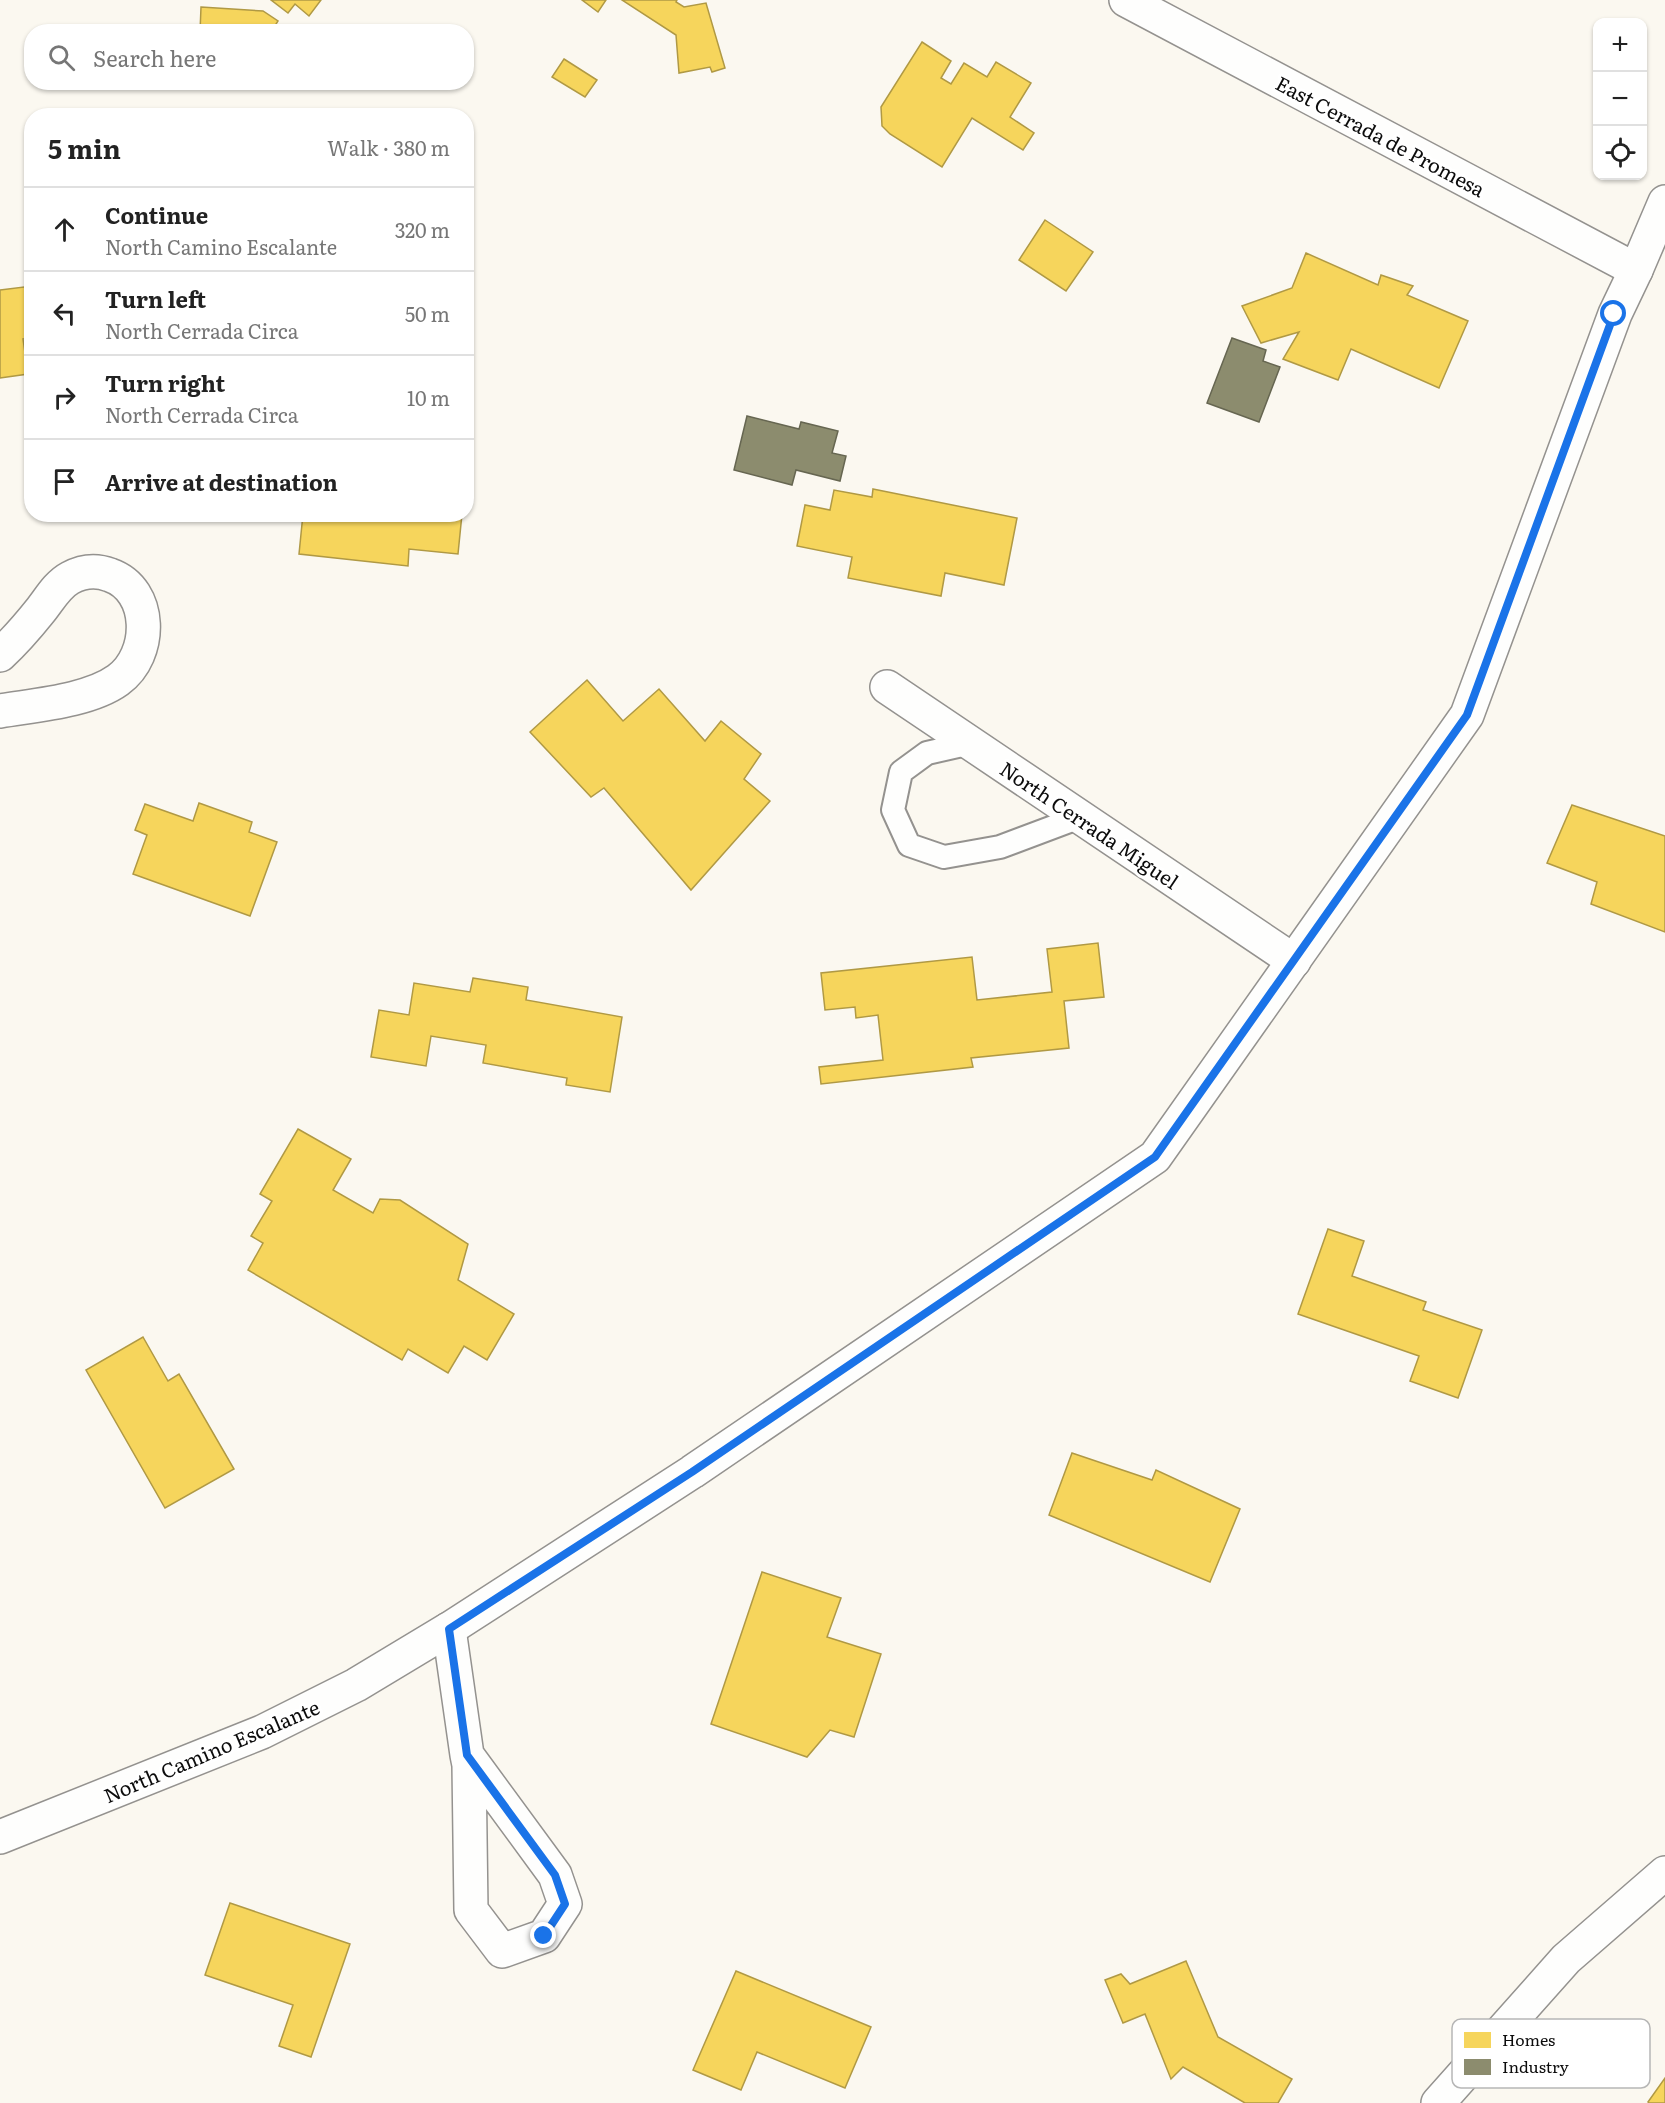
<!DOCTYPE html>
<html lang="en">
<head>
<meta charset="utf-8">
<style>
  body { margin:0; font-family:Literata,serif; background:#f2f2f2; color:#222 }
  .controls { position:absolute; right:18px; top:18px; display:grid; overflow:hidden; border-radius:12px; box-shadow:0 2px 4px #0004 }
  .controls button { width:54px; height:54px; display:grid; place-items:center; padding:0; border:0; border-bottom:2px solid #e0e0e0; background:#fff; color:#222; font:30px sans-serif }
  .stop { position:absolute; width:18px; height:18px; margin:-14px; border:4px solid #1a73e8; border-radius:50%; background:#fff }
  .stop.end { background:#1a73e8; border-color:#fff; box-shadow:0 2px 6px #0008 }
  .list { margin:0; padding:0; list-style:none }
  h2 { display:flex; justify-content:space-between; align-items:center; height:78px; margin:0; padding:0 24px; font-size:26px }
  h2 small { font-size:20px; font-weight:400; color:#767676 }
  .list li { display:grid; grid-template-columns:39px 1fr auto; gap:18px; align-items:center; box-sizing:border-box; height:84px; padding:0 24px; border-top:2px solid #e0e0e0 }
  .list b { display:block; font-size:22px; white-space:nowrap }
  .list p { margin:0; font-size:20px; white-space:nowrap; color:#767676 }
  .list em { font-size:20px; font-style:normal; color:#767676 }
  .icon { flex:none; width:33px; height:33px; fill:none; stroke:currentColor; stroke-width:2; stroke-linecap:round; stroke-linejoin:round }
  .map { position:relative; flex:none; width:1665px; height:2103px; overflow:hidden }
  .search { position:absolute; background:#fff; box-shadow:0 2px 4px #0004; left:24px; top:24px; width:450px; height:66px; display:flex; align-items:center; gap:15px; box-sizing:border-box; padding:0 21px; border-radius:24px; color:#767676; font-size:22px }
  .panel { position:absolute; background:#fff; box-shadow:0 2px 4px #0004; left:24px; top:108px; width:450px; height:414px; border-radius:24px }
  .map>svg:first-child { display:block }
  .homes { fill:#f6d55c; stroke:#b09944; stroke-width:1.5 }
  .industry { fill:#8c8c6e; stroke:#666651; stroke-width:1.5 }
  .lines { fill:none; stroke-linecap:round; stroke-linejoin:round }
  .lane-casing { stroke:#94928f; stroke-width:26 }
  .street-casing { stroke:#94928f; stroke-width:36 }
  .lane { stroke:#fefefd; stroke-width:22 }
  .street { stroke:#fefefd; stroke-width:33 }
  .route { stroke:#1a73e8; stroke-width:8 }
  .labels { text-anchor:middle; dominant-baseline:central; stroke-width:6; stroke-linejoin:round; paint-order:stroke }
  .street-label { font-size:20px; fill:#0c0c0c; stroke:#fff }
  .key { fill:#fff; stroke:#b6b6b6; stroke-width:1.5 }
  .key-label { font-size:16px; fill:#0c0c0c }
</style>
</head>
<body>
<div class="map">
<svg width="1665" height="2103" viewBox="0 0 1665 2103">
  <rect width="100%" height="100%" fill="#fbf8f0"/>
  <!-- homes -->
  <g class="homes">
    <path d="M271 0H321L309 16 295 4 288 13Z"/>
    <path d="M582 0H606L598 12Z"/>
    <path d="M622 0H677L676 2 684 7 706 3 725 68 712 72 710 67 679 73 676 35Z"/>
    <path d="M201 7 263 11 278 21 271 32H200Z"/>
    <path d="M922 42 951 61 941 78 951 84 964 63 987 77 996 62 1031 83 1010 117 1034 133 1023 150 972 118 942 167 890 134 882 126 881 107Z"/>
    <path d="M564 59 597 80 585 97 552 77Z"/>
    <path d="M1045 220 1093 252 1066 291 1019 260Z"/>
    <path d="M1306 253 1378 285 1381 275 1413 286 1407 295 1468 321 1439 388 1351 349 1338 380 1283 359 1299 332 1261 343 1242 306 1292 288Z"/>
    <path d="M32 286V338L23 339 28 374 0 378V290Z"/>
    <path d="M873 489 1017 518 1004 585 945 573 941 596 848 578 852 557 797 546 805 505 830 510 834 490 872 497Z"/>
    <path d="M303 514H462L458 554 409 549 408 566 299 554Z"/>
    <path d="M587 680 623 721 659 689 705 741 721 721 761 754 744 779 770 801 691 890 604 788 591 797 530 732Z"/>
    <path d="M199 803 252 822 249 832 277 842 250 916 133 874 147 835 135 830 145 804 193 821Z"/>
    <path d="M1572 805 1665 836V932L1591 904 1597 882 1547 863Z"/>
    <path d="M1098 943 1104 997 1064 1001 1069 1048 971 1058 973 1067 821 1084 819 1067 883 1060 878 1015 856 1018 855 1007 825 1010 821 973 972 957 977 1000 1052 992 1047 949Z"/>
    <path d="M473 978 528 987 526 1000 622 1017 610 1092 566 1085 567 1078 483 1063 486 1045 431 1036 426 1066 371 1057 379 1010 409 1015 414 983 470 992Z"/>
    <path d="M298 1129 351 1159 333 1190 373 1213 380 1199 400 1200 468 1244 458 1280 514 1314 487 1360 464 1346 448 1373 408 1349 402 1360 248 1270 263 1243 251 1236 272 1201 260 1194Z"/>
    <path d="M1328 1229 1364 1241 1352 1276 1426 1302 1423 1310 1482 1330 1458 1398 1410 1381 1419 1356 1298 1314Z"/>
    <path d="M143 1337 168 1381 179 1374 234 1469 165 1508 86 1370Z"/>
    <path d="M1072 1453 1152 1480 1156 1470 1240 1509 1210 1582 1049 1515Z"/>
    <path d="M762 1572 841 1598 827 1637 881 1654 854 1737 830 1730 807 1757 711 1724Z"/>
    <path d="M230 1903 350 1944 311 2057 279 2046 293 2005 205 1975Z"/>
    <path d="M1186 1961 1218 2037 1292 2079 1278 2103H1245L1183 2067 1171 2079 1145 2014 1123 2023 1105 1980 1121 1974 1130 1984Z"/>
    <path d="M736 1971 871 2027 845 2088 757 2052 741 2090 693 2070Z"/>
    <path d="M1665 2078V2103H1649L1648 2102Z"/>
  </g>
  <!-- industry -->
  <g class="industry">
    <path d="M1232 338 1266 350 1263 361 1280 367 1259 422 1207 403Z"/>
    <path d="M747 416 799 429 801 422 838 431 832 453 846 456 840 481 796 470 792 485 734 470Z"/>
  </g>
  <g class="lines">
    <defs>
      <path id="lane" d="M971 743 927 753 901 772 893 810 909 845 944 857 1000 847 1080 817"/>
      <g id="street">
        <path d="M1126 0 1636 270"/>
        <path d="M0 655C14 642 28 626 40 611 49 600 57 585 70 578 83 571 97 570 110 575 153 590 153 655 118 680 89 701 35 705 0 711"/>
        <path d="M887 687 1294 961"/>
        <path d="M449 1629 467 1755 469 1765 471 1910 502 1951 544 1936 565 1904 555 1875 467 1755"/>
        <path d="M0 1837 262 1732 356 1685 449 1629 692 1472 1155 1157 1467 715 1615 314 1636 270 1665 202"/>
        <path d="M1438 2103 1566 1959 1665 1873"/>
      </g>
    </defs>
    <!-- lane casing -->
    <use href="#lane" class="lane-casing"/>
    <!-- street casing -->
    <use href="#street" class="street-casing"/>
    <!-- lane -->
    <use href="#lane" class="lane"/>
    <!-- street -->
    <use href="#street" class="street"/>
  </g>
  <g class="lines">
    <!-- route -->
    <path class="route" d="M544 1936 565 1904 555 1875 467 1755 449 1629 692 1472 1155 1157 1467 715 1614 314"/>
  </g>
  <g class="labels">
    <!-- street labels -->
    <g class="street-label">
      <text transform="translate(1381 135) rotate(28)">East Cerrada de Promesa</text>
      <text transform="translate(1090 824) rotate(34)">North Cerrada Miguel</text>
      <text transform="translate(211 1750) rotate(-23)">North Camino Escalante</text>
    </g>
  </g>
  <!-- legend -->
  <rect x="1452" y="2019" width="198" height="69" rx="9" class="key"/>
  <rect x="1464" y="2032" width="27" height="16" fill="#f6d55c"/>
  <rect x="1464" y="2059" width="27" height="16" fill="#8c8c6e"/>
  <g class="key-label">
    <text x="1502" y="2046">Homes</text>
    <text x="1502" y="2073">Industry</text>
  </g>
</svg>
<div class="controls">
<button>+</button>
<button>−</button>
<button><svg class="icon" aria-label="locate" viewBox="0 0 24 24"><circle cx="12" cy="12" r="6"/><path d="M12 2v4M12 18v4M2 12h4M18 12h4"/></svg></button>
</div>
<div class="stop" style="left:1614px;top:314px"></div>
<div class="stop end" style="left:544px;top:1936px"></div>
<div class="search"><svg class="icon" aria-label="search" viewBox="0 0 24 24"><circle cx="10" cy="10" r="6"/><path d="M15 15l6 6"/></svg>Search here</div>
<section class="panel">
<h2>5 min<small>Walk · 380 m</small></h2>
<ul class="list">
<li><svg class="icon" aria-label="ahead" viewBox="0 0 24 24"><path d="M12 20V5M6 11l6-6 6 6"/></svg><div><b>Continue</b><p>North Camino Escalante</p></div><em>320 m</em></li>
<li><svg class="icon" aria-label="left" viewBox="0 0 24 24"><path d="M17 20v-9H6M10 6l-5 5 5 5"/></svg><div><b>Turn left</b><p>North Cerrada Circa</p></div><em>50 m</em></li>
<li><svg class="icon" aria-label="right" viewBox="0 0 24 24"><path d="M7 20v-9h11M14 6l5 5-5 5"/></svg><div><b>Turn right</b><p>North Cerrada Circa</p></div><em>10 m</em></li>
<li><svg class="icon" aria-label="arrive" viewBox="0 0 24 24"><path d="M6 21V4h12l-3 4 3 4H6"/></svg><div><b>Arrive at destination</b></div></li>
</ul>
</section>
</div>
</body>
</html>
